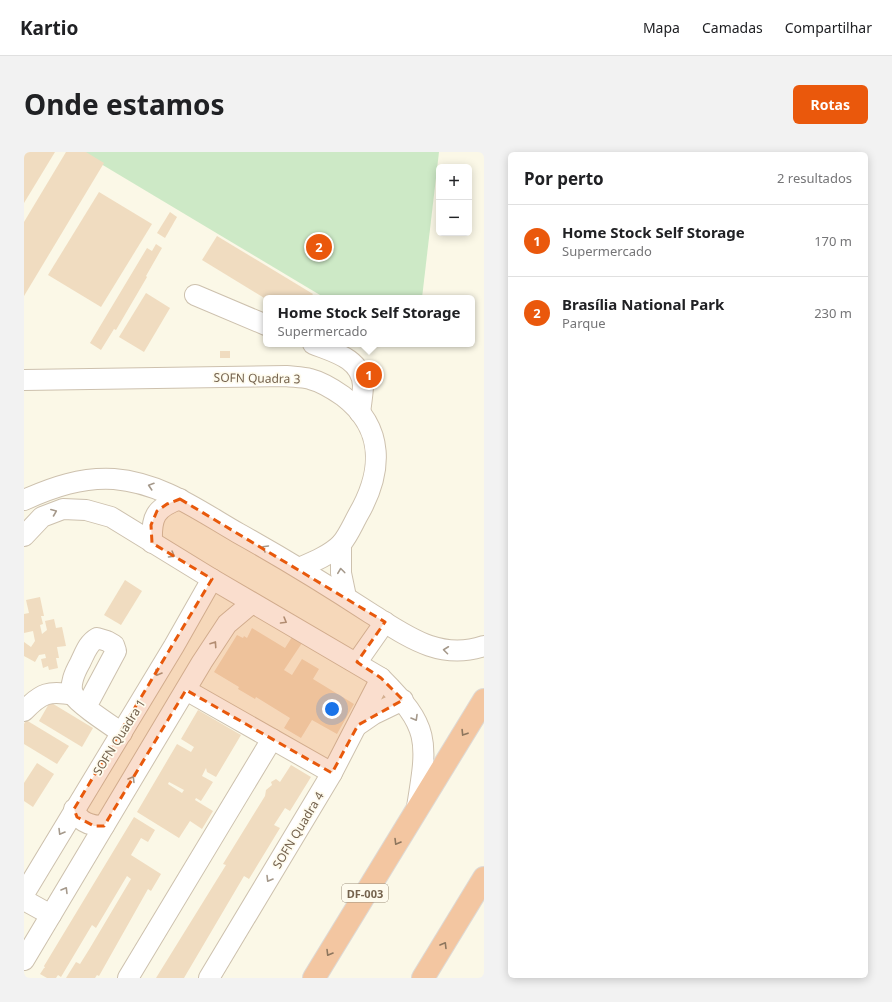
<!DOCTYPE html>
<html lang="pt">
<head>
<meta charset="utf-8">
<style>
  body { margin:0; font-family:"Noto Sans",sans-serif; background:#f2f2f2; color:#202124 }
  .controls { position:absolute; right:12px; top:12px; display:grid; overflow:hidden; border-radius:6px; box-shadow:0 2px 10px #0003 }
  .controls button { width:36px; height:36px; display:grid; place-items:center; padding:0; border:0; border-bottom:1px solid #e0e0e0; background:#fff; color:#202124; font:20px sans-serif }
  .you { position:absolute; left:308px; top:557px; width:14px; height:14px; margin:-10px; border:3px solid #fff; border-radius:50%; background:#1a73e8; box-shadow:0 0 0 6px #1a73e833 }
  .badge { display:grid; place-items:center; width:26px; height:26px; border-radius:50%; background:#ea580c; color:#fff; font-size:13px; font-weight:700 }
  .pin { position:absolute; translate:-50% -50%; border:2px solid #fff; box-shadow:0 1px 4px #0006 }
  .popup { position:absolute; left:239px; top:143px; width:212px; height:52px; box-sizing:border-box; display:grid; place-content:center; border-radius:6px; background:#fff; filter:drop-shadow(0 1px 3px #0005); font-size:13px; white-space:nowrap; color:#757577 }
  .popup b { font-size:15px; color:#202124 }
  .popup::after { content:''; position:absolute; left:50%; top:100%; margin-left:-8px; border:8px solid transparent; border-top-color:#fff }
  .list { margin:0; padding:0; list-style:none }
  h2 { display:flex; justify-content:space-between; align-items:center; height:52px; margin:0; padding:0 16px; font-size:17px }
  h2 small { font-size:13px; font-weight:400; color:#757577 }
  .list li { display:grid; grid-template-columns:26px 1fr auto; gap:12px; align-items:center; box-sizing:border-box; height:72px; padding:0 16px; border-top:1px solid #e0e0e0 }
  .list b { display:block; font-size:15px; white-space:nowrap }
  .list p { margin:0; font-size:13px; white-space:nowrap; color:#757577 }
  .list em { font-size:13px; font-style:normal; color:#757577 }
  .map { position:relative; flex:none; width:460px; height:826px; overflow:hidden; border-radius:6px }
  header { display:flex; align-items:center; gap:24px; box-sizing:border-box; height:56px; padding:0 20px; background:#fff; border-bottom:1px solid #e0e0e0 }
  header strong { font-size:19px }
  nav { display:flex; gap:22px; margin-inline-start:auto; font-size:14px }
  .intro { display:flex; align-items:center; justify-content:space-between; box-sizing:border-box; height:96px; padding:0 24px }
  h1 { margin:0; font-size:28px }
  .button { padding:10px 18px; border-radius:6px; background:#ea580c; color:#fff; font-size:14px; font-weight:700 }
  main { display:flex; gap:24px; padding:0 24px }
  aside { flex:1; background:#fff; border-radius:6px; box-shadow:0 2px 10px #0003 }
  .map>svg:first-child { display:block }
  .green { fill:#cde9c6 }
  .building { fill:#f0dcc0; fill-rule:evenodd }
  .lines { fill:none; stroke-linecap:round; stroke-linejoin:round }
  .minor-casing { stroke:#cdc1ae; stroke-width:22 }
  .highway-casing { stroke:#ded9d4; stroke-width:24 }
  .minor { stroke:#fff; stroke-width:20 }
  .highway { stroke:#f3c6a1; stroke-width:22 }
  .oneway { stroke:#a5998b }
  .oneway2 { stroke:#8d765e }
  .marked { fill:#e8590c; fill-opacity:0.2; stroke:#e8590c; stroke-width:3; stroke-dasharray:8 5; stroke-linejoin:round }
  .labels { text-anchor:middle; dominant-baseline:central; stroke-width:3.5; stroke-linejoin:round; paint-order:stroke }
  .shield { fill:#fefbee; stroke:#9d907d; stroke-width:1 }
  .shield-label { font-size:11px; font-weight:bold; fill:#74624d }
  .street-label { font-size:12px; fill:#74624d; stroke:#fefbee }
</style>
</head>
<body>
<header>
<strong>Kartio</strong>
<nav><a>Mapa</a><a>Camadas</a><a>Compartilhar</a></nav>
</header>
<div class="intro"><h1>Onde estamos</h1><a class="button">Rotas</a></div>
<main>
<div class="map">
<svg width="460" height="826" viewBox="0 0 460 826">
  <rect width="100%" height="100%" fill="#fbf8e7"/>
  <!-- green -->
  <path class="green" d="M57 0H415L398 146H301Z"/>
  <!-- building -->
  <g class="building">
    <path d="M0 0H31L0 51Z"/>
    <path d="M42 0H62L80 11 0 144V70Z"/>
    <path d="M75 40 128 72 77 155 24 123Z"/>
    <path d="M146 60 153 65 141 86 133 81Z"/>
    <path d="M193 84 289 142 286 146 242 147 178 108Z"/>
    <path d="M132 92 138 96 122 124 123 125 92 178 90 177 77 198 66 191 123 96 128 99Z"/>
    <path d="M122 141 146 156 120 200 95 185Z"/>
    <rect x="196" y="199" width="10" height="7"/>
    <path d="M101 428 118 439 97 473 80 463Z"/>
    <path d="M16 445 20 464H17L19 472 16 473 18 482 23 478 21 469 30 467 32 476 38 475 42 494 33 495 35 506H32L34 516 25 518 24 514 19 516 17 507 22 506 21 502 15 503 11 510 0 504V490L7 495 11 489 9 479 0 481V462L5 461 2 448Z"/>
    <path d="M228 476 261 496 268 485 278 491 260 518 268 523 278 507 295 517 289 527 330 552 313 582 288 568 277 586 260 576 266 566 232 545 231 547 214 537 215 535 190 520 213 483 219 486 220 484 223 486Z"/>
    <path d="M26 550 69 576 58 595 15 569Z"/>
    <path d="M174 558 217 583 192 625 183 620 182 616 178 624 189 630 177 649 172 646 171 648 189 659 178 677 166 669 155 686 113 660 153 592 167 600 170 595 157 587ZM145 630 160 638 158 641 144 632Z"/>
    <path d="M2 568 45 594 33 612 0 592V572Z"/>
    <path d="M13 611 30 622 9 655 0 649V631Z"/>
    <path d="M267 613 287 625 266 659 261 656 250 673 256 676 225 727 220 724 160 826H132L202 713 199 712 241 644 242 638 248 633 247 630 252 627 256 630Z"/>
    <path d="M110 665 131 678 124 690 117 686 107 703 137 722 127 739 124 737 75 824 73 823 71 826H42L52 810 56 812 66 796 107 727 103 724 72 776 68 773 37 825 34 823 32 826H23L16 822 20 816H21L20 814Z"/>
  </g>
  <g class="lines">
    <defs>
      <g id="minor">
        <path d="M171 143 242 173"/>
        <path d="M289 192C309 200 337 206 339 233 339 241 337 252 336 261"/>
        <path d="M0 228 262 224C270 225 279 225 286 227 298 230 309 237 319 244 361 276 359 320 334 363 329 372 324 384 317 392 306 403 289 410 275 416"/>
        <path d="M0 348C29 335 58 325 90 327 138 331 174 358 214 381 259 406 303 433 346 461 383 484 415 509 460 494"/>
        <path d="M0 384 18 365 39 357 62 358 87 365 188 427 357 526C406 575 404 588 393 655"/>
        <path d="M128 391C127 365 131 356 156 347"/>
        <path d="M317 392V421L322 445"/>
        <path d="M333 510 361 470"/>
        <path d="M162 538 308 621"/>
        <path d="M62 555 92 499 90 493 83 489 73 486C64 491 61 501 56 511 51 520 45 532 49 543 54 552 88 574 98 581"/>
        <path d="M0 559C17 541 25 538 50 543"/>
        <path d="M334 573 350 562 379 548"/>
        <path d="M50 657C55 670 66 674 80 674"/>
        <path d="M0 742 150 494 188 427"/>
        <path d="M0 748 27 763"/>
        <path d="M0 808 178 510 203 472 228 451"/>
        <path d="M104 826 248 587"/>
        <path d="M185 826 308 621 357 526"/>
      </g>
      <g id="highway">
        <path d="M290 826 460 548"/>
        <path d="M399 826 460 726"/>
      </g>
    </defs>
    <!-- minor casing -->
    <use href="#minor" class="minor-casing"/>
    <!-- highway casing -->
    <use href="#highway" class="highway-casing"/>
    <!-- minor -->
    <use href="#minor" class="minor"/>
    <!-- highway -->
    <use href="#highway" class="highway"/>
  </g>
  <!-- one-way arrows -->
  <defs><path id="oneway-chevron" d="M-2-3.5L2.5 0L-2 3.5" fill="none" stroke-width="1.6" stroke-linecap="round" stroke-linejoin="round"/></defs>
  <g class="oneway">
    <use href="#oneway-chevron" transform="translate(127 334) rotate(-162)"/>
    <use href="#oneway-chevron" transform="translate(30 360) rotate(-22)"/>
    <use href="#oneway-chevron" transform="translate(241 396) rotate(-150)"/>
    <use href="#oneway-chevron" transform="translate(148 403) rotate(31)"/>
    <use href="#oneway-chevron" transform="translate(317 419) rotate(-97)"/>
    <use href="#oneway-chevron" transform="translate(260 469) rotate(30)"/>
    <use href="#oneway-chevron" transform="translate(190 492) rotate(-56)"/>
    <use href="#oneway-chevron" transform="translate(422 498) rotate(-173)"/>
    <use href="#oneway-chevron" transform="translate(134 521) rotate(121)"/>
    <use href="#oneway-chevron" transform="translate(391 566) rotate(60)"/>
    <use href="#oneway-chevron" transform="translate(108 627) rotate(-59)"/>
    <use href="#oneway-chevron" transform="translate(37 680) rotate(121)"/>
    <use href="#oneway-chevron" transform="translate(245 727) rotate(121)"/>
    <use href="#oneway-chevron" transform="translate(41 738) rotate(-59)"/>
  </g>
  <g class="oneway2">
    <use href="#oneway-chevron" transform="translate(440 581) rotate(122)"/>
    <use href="#oneway-chevron" transform="translate(373 690) rotate(121)"/>
    <use href="#oneway-chevron" transform="translate(420 793) rotate(-59)"/>
    <use href="#oneway-chevron" transform="translate(305 801) rotate(121)"/>
  </g>
  <!-- marked area -->
  <path class="marked" d="M156 347 361 470 333 510 357 526 379 548 334 573 308 621 162 538 80 674H70L53 665 50 657 188 427 128 391 127 373 133 359 143 352Z"/>
  <g class="labels">
    <!-- shield labels -->
    <rect class="shield" x="318" y="732" width="46" height="18" rx="3"/>
    <g class="shield-label">
      <text x="341" y="741">DF-003</text>
    </g>
    <!-- street labels -->
    <g class="street-label">
      <text transform="translate(233 226) rotate(1)">SOFN Quadra 3</text>
      <text transform="translate(95 585) rotate(-58)">SOFN Quadra 1</text>
      <text transform="translate(274 678) rotate(-59)">SOFN Quadra 4</text>
    </g>
  </g>
</svg>
<div class="controls">
<button>+</button>
<button>−</button>
</div>
<div class="you"></div>
<div class="pin badge" style="left:345px;top:223px">1</div>
<div class="popup"><b>Home Stock Self Storage</b>Supermercado</div>
<div class="pin badge" style="left:295px;top:95px">2</div>
</div>
<aside>
<h2>Por perto<small>2 resultados</small></h2>
<ul class="list">
<li><span class="badge">1</span><div><b>Home Stock Self Storage</b><p>Supermercado</p></div><em>170 m</em></li>
<li><span class="badge">2</span><div><b>Brasília National Park</b><p>Parque</p></div><em>230 m</em></li>
</ul>
</aside>
</main>
</body>
</html>
